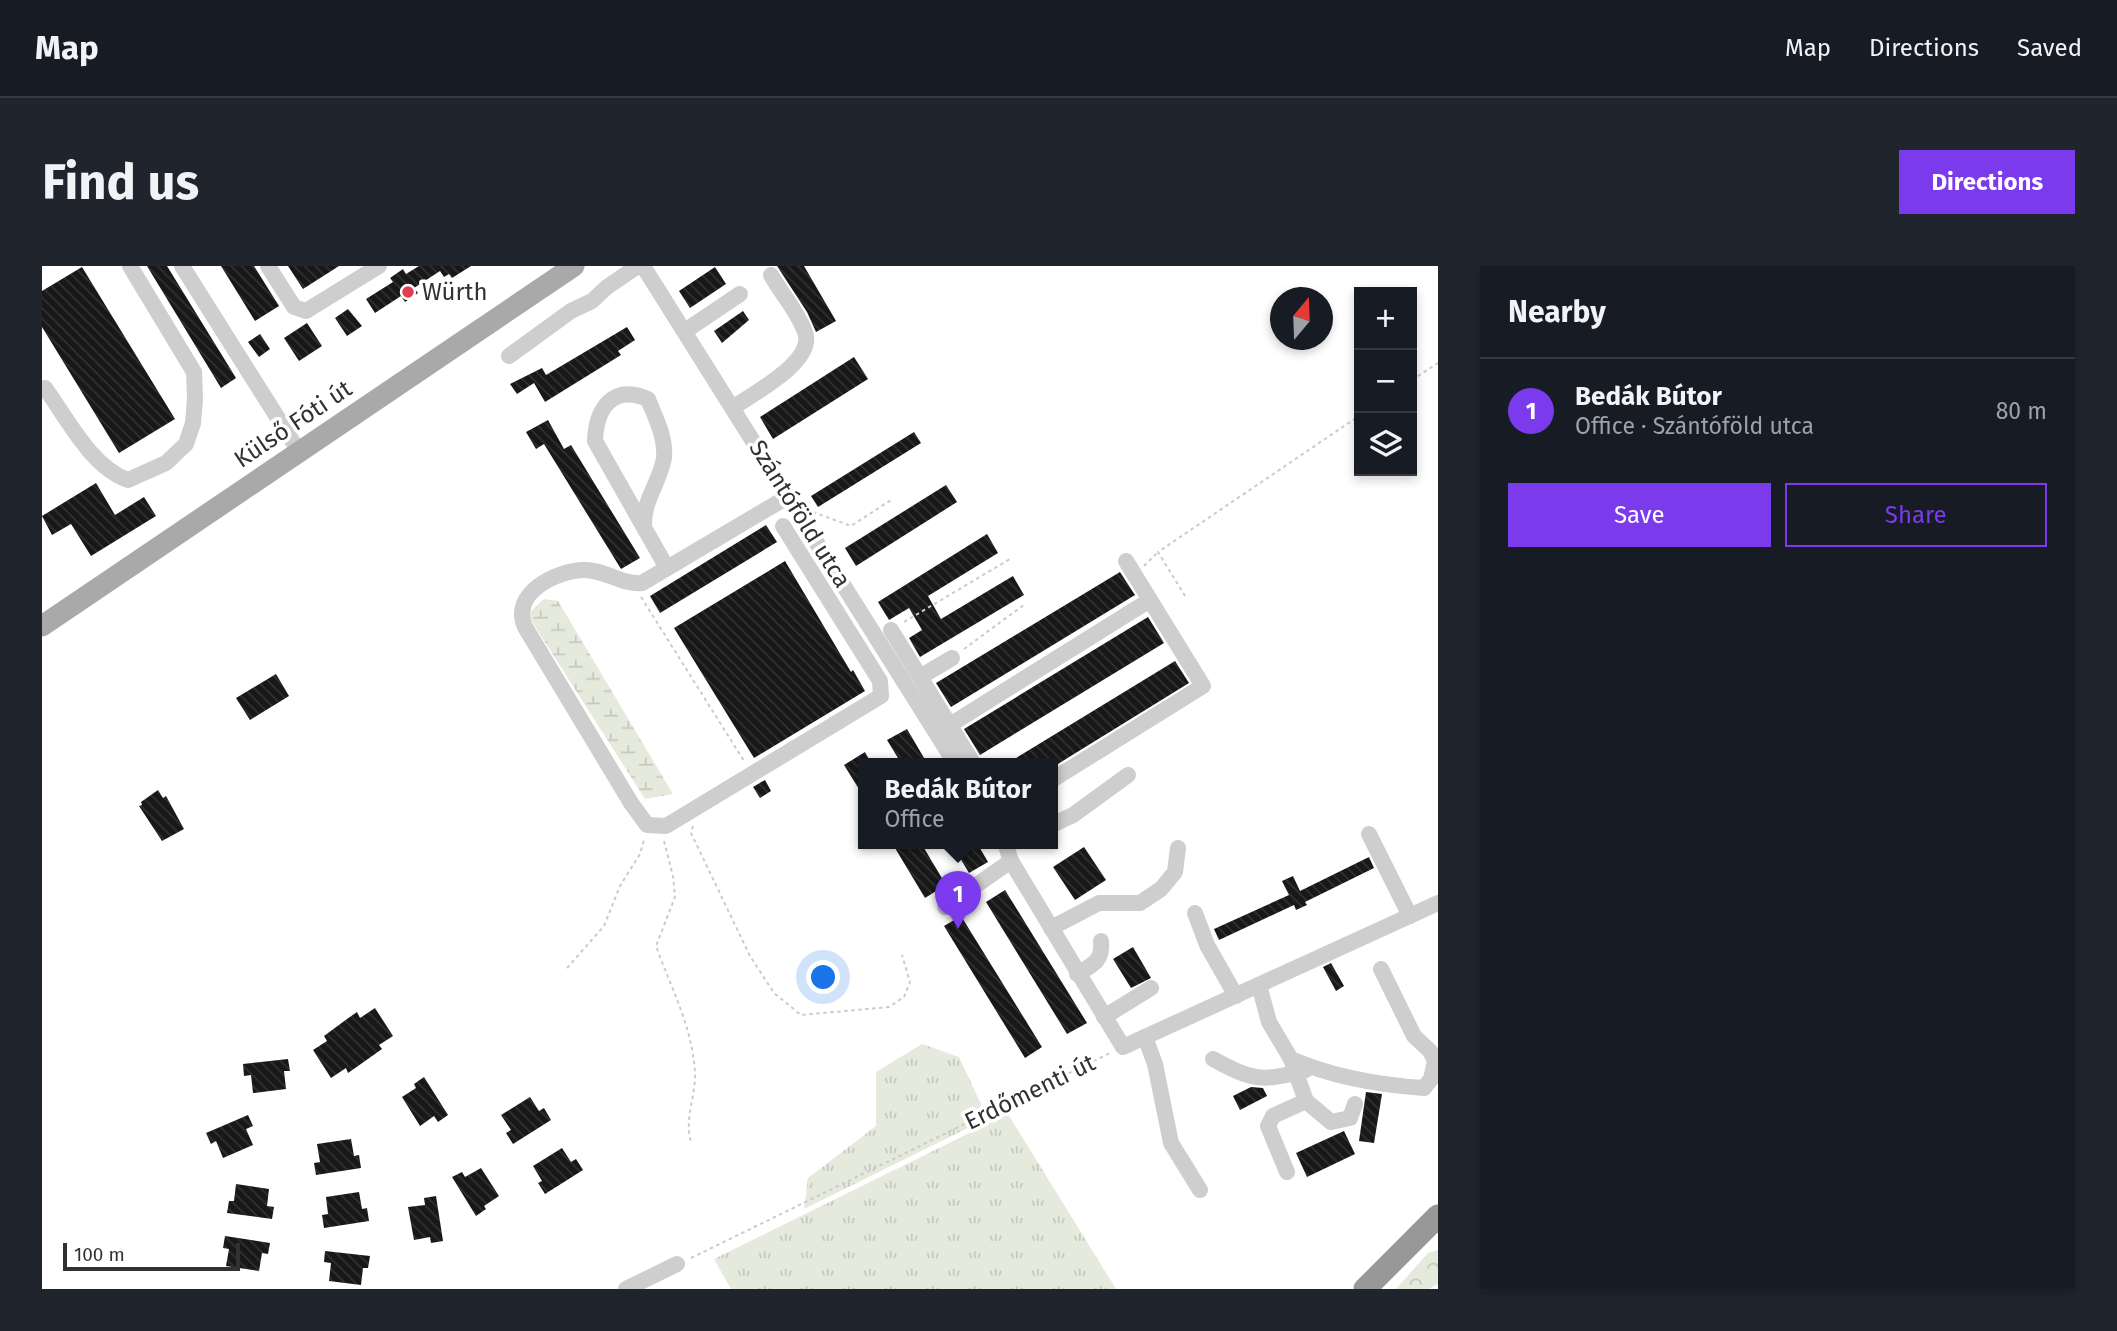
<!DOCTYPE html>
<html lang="en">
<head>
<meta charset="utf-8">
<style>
  body { margin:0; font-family:"Fira Sans",sans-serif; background:#20242c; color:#f1f3f6 }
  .controls { position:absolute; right:21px; top:21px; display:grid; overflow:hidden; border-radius:0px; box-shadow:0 4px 10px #0003 }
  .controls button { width:63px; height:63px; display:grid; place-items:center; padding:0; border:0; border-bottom:2px solid #363941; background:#171b24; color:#f1f3f6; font:35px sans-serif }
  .compass { position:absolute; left:1228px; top:21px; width:63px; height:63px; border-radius:50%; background:#171b24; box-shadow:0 4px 10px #0003; rotate:19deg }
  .scale { position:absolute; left:21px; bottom:18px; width:177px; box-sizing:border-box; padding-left:7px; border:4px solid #313131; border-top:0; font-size:19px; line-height:24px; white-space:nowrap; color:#313131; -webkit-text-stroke:5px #fff; paint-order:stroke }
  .you { position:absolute; left:782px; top:712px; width:24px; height:24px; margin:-18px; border:5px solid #fff; border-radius:50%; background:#1a73e8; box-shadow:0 0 0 10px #1a73e833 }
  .badge { display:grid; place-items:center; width:46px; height:46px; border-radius:50%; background:#7c3aed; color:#fff; font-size:23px; font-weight:700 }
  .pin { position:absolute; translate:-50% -58px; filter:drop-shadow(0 2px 4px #0008) }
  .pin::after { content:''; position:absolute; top:37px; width:24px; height:21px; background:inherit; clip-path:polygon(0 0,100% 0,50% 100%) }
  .popup { position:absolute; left:816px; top:492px; width:200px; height:91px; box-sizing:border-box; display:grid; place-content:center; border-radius:0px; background:#171b24; filter:drop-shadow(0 2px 5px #0005); font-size:23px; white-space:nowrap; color:#9ea1a6 }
  .popup b { font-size:26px; color:#f1f3f6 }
  .popup::after { content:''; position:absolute; left:50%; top:100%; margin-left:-14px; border:14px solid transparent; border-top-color:#171b24 }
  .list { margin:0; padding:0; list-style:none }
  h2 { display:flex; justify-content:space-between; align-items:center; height:91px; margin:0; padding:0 28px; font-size:30px }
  h2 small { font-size:23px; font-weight:400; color:#9ea1a6 }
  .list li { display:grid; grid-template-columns:46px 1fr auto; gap:21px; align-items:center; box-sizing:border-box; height:105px; padding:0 28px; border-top:2px solid #363941 }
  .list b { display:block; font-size:26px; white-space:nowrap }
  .list p { margin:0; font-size:23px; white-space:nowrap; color:#9ea1a6 }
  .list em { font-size:23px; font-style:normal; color:#9ea1a6 }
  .actions { display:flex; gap:14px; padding:21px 28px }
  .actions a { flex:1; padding:16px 0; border:2px solid #7c3aed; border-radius:0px; text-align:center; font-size:24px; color:#7c3aed }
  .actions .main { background:#7c3aed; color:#fff }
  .icon { flex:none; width:38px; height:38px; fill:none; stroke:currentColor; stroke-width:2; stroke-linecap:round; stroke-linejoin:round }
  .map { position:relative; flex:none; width:1396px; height:1023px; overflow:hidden; border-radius:0px }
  header { display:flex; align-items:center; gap:42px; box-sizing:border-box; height:98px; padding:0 35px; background:#171b24; border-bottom:2px solid #363941 }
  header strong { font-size:33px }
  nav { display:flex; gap:38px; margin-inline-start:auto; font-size:24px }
  .intro { display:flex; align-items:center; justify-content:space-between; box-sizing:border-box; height:168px; padding:0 42px }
  h1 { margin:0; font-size:49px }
  .button { padding:18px 32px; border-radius:0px; background:#7c3aed; color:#fff; font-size:24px; font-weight:700 }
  main { display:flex; gap:42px; padding:0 42px }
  aside { flex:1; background:#171b24; border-radius:0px; box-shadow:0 4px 10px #0003 }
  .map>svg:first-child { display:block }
  .grass { fill:url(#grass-tufts) }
  .forest { fill:url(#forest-crowns) }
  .wetland { fill:url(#wetland-marsh) }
  .building { fill:url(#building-back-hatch) }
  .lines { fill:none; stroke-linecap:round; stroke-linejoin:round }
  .path { stroke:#cbcbcb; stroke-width:2; stroke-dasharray:3.5 3.5; stroke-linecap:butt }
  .minor { stroke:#cecece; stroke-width:16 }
  .major { stroke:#a9a9a9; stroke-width:21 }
  .highway { stroke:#989898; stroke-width:23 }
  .poi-dot { fill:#df3d51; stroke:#fff; stroke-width:2.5 }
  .labels { text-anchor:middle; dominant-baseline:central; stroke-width:7; stroke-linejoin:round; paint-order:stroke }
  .poi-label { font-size:24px; fill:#313131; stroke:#fff; text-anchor:start }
  .street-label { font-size:24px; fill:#313131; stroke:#fff }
</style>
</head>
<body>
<header>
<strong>Map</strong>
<nav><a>Map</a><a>Directions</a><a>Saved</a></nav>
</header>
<div class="intro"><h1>Find us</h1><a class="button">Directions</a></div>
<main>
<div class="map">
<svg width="1396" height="1023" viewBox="0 0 1396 1023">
  <defs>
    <pattern id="grass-tufts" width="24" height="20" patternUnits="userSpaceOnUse" patternTransform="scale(1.75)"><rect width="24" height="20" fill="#e5eadd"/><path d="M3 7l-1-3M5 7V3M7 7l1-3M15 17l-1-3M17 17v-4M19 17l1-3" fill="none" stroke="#c5c9be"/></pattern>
    <pattern id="forest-crowns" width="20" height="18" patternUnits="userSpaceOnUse" patternTransform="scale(1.75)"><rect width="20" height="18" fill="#e5eadd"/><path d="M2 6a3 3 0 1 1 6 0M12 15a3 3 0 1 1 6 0" fill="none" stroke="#c5c9be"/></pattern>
    <pattern id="wetland-marsh" width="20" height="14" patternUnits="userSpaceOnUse" patternTransform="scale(1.75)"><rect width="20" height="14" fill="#e5eadd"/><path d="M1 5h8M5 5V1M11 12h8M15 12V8" fill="none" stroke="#c5c9be"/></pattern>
    <pattern id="building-back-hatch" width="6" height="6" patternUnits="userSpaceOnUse" patternTransform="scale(1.75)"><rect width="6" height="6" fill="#181818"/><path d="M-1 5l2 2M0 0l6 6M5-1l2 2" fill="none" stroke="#313131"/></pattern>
  </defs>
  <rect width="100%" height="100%" fill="#fff"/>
  <!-- grass -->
  <g class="grass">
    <path d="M880 778 917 791 939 838 938 856 762 943 766 912 834 860V806Z"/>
    <path d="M966 848 1074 1023H689L672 993Z"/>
  </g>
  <!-- forest -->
  <path class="forest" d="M1396 984V1018L1387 1023H1354L1386 987Z"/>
  <!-- wetland -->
  <path class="wetland" d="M502 333 516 335 631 528 603 533 487 351 489 345Z"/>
  <!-- building -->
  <g class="building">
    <path d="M105 0H125L194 112 179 122Z"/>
    <path d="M179 0H212L237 40 213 55Z"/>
    <path d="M246 0H297L261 23Z"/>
    <path d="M377 0H429L410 12 407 8 402 11 398 5 372 22 376 27 363 36 359 30 333 47 324 33 351 16 348 12 361 3 364 8Z"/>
    <path d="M735 0H762L794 55 774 66 765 46Z"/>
    <path d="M40 1 133 153 77 187 0 61V25Z"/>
    <path d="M673 1 684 18 648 42 637 25Z"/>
    <path d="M306 43 320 60 305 70 293 52Z"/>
    <path d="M701 45 707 54 680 77 672 65Z"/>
    <path d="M265 57 280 80 257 95 242 72Z"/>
    <path d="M585 61 593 74 576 85 579 89 503 136 492 117 475 128 468 118 500 102 504 109Z"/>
    <path d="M218 68 228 83 217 91 206 76Z"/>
    <path d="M812 91 826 113 731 173 718 151Z"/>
    <path d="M506 154 522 183 529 179 598 292 579 303 502 178 494 183 484 166Z"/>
    <path d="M872 166 879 177 776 241 769 230Z"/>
    <path d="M54 217 73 249 102 231 114 250 49 290 29 258 10 269 0 250Z"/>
    <path d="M904 219 915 236 814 300 803 282Z"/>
    <path d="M724 259 735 276 618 347 608 330Z"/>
    <path d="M945 268 956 287 886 330 899 353 971 310 982 329 878 391 867 372 880 364 867 342 847 354 836 336Z"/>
    <path d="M743 295 809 406 811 404 823 425 712 492 632 362Z"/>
    <path d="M1078 306 1093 329 909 441 894 417Z"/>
    <path d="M1106 351 1122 377 938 489 922 463Z"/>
    <path d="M1133 395 1147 417 1011 501V497H966Z"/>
    <path d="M234 408 247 430 208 454 194 432Z"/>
    <path d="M865 463 885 497H859L845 474Z"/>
    <path d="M823 486 829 497H822V531L802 499Z"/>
    <path d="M723 514 729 525 718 532 711 521Z"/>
    <path d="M116 524 121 532 124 530 142 563 120 575 97 540 100 539 99 536Z"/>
    <path d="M850 577H879L904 619 883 632Z"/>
    <path d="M909 577H935L946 596 927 607Z"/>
    <path d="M1042 581 1064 614 1033 634 1011 601Z"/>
    <path d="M1327 591 1332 602 1263 636 1265 639 1254 644 1252 639 1177 674 1172 663 1247 629 1240 615 1251 610 1258 625Z"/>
    <path d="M963 624 1045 757 1025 768 944 636Z"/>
    <path d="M919 650 1000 781 983 792 902 660Z"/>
    <path d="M1091 681 1109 712 1089 722 1071 693Z"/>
    <path d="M1289 697 1302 720 1294 725 1281 701Z"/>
    <path d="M333 742 351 770 337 779 340 783 316 800 306 807 304 802 289 812 271 784 285 775 282 770 305 753 315 746 318 752Z"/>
    <path d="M246 793 248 805H242L244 823 211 827 209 809 202 810 201 798Z"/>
    <path d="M382 811 406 849 396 856 392 850 378 860 360 831 374 822 372 818Z"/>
    <path d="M1209 821 1221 822 1225 830 1198 844 1191 830Z"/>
    <path d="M1324 826 1340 828 1332 877 1317 875Z"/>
    <path d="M488 831 497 845 502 842 509 854 471 878 464 867 469 864 459 849Z"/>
    <path d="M206 849 211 860 204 863 211 879 181 892 174 875 169 878 164 867Z"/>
    <path d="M1302 865 1313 888 1265 911 1254 887Z"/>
    <path d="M309 873 312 890 317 889 319 902 274 909 272 897 278 896 275 878Z"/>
    <path d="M520 882 529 896 534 893 541 904 503 928 496 917 500 915 491 900Z"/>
    <path d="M439 902 457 930 442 940 444 943 434 950 410 911 420 906 423 911Z"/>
    <path d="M194 918 227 923 225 940 232 941 230 953 185 947 187 935H192Z"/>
    <path d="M317 926 320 943 325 942 327 955 282 962 280 949 286 948 284 931Z"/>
    <path d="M394 930 401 975 389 977 388 971 372 974 366 941 383 939 382 932Z"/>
    <path d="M183 970 228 977 226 988 220 987 217 1005 184 1000 187 983 181 982Z"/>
    <path d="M283 985 328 990 326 1002H321L319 1019 287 1015 289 997 282 996Z"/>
  </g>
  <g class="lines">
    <!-- path -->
    <g class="path">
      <path d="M1370 114 1396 97"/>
      <path d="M771 246 809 260 849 234"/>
      <path d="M1102 300 1115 287"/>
      <path d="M1143 330 1116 286 1317 150"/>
      <path d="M599 331 702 495"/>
      <path d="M862 356 968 293"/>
      <path d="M922 383 983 338"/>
      <path d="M651 560 649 567 708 690 732 727 759 749 847 741 862 731 868 716 860 689"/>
      <path d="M622 575 631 610 633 631 614 680C629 722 650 760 653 806 654 830 642 852 649 876"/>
      <path d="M525 702 562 660 578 620 598 588 602 574"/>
      <path d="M649 992 1068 787"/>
    </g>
    <!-- minor -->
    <g class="minor">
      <path d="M140 0 256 184"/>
      <path d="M226 0 252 41 264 45 337 0"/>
      <path d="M601 0 913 497"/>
      <path d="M643 65 698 28"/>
      <path d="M467 90 529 45 550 35 565 21 596 0"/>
      <path d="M0 124 3 122C25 152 49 201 86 214L124 197 144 178 151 157 153 133 152 106 88 0"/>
      <path d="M692 141C712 127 774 95 763 66 756 46 739 27 729 9"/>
      <path d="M602 260C601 234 618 216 622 192 624 171 613 151 606 133 571 118 554 142 553 175L625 302"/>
      <path d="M741 260 838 415 839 430 624 560 605 559 589 537 483 361C468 328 513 305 541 304 562 303 579 319 600 317L747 230"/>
      <path d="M849 364 931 497"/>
      <path d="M878 411 910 392"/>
      <path d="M895 467 1108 334"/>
      <path d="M1010 514 1161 420 1084 295"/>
      <path d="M1010 559 1031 549 1086 509"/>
      <path d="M1327 568 1368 650"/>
      <path d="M963 577 969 595 1081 781 1396 637"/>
      <path d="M903 641 969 595"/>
      <path d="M1153 647 1165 679 1194 730"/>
      <path d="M1009 662 1057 637H1098L1119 623 1133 606 1136 582"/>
      <path d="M1035 708C1051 699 1061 695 1059 675"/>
      <path d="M1217 719 1227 756 1249 793C1291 811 1337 819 1382 822L1389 813 1393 795 1388 785 1372 770 1339 703"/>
      <path d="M1062 751 1109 722"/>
      <path d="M1103 771 1113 798 1129 877 1158 924"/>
      <path d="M1171 793C1211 815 1220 816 1264 804"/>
      <path d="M1249 793 1264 835 1289 856 1308 852 1313 838"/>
      <path d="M1245 906 1226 860 1231 850 1264 835"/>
      <path d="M584 1023 635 998"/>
    </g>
    <!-- major -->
    <path class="major" d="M0 360 532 0"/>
    <!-- highway -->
    <path class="highway" d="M1323 1023 1396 950"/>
  </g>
  <!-- markers -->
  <circle class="poi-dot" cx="366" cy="26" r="7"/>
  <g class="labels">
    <!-- poi labels -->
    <g class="poi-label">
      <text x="380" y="26">Würth</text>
    </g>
    <!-- street labels -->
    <g class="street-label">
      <text transform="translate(251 158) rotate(-34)">Külső Fóti út</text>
      <text transform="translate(758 248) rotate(58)">Szántóföld utca</text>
      <text transform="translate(988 826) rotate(-26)">Erdőmenti út</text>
    </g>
  </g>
</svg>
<div class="controls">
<button>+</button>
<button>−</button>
<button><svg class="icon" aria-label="layers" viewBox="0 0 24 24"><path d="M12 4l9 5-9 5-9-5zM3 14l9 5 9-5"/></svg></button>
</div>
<svg class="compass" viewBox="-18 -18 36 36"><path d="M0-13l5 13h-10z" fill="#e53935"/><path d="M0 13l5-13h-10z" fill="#9ea1a6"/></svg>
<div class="scale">100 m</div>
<div class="you"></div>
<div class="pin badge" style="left:916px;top:663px">1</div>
<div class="popup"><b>Bedák Bútor</b>Office</div>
</div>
<aside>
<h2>Nearby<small></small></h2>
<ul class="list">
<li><span class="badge">1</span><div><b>Bedák Bútor</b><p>Office · Szántóföld utca</p></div><em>80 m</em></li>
</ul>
<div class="actions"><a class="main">Save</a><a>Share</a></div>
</aside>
</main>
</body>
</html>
